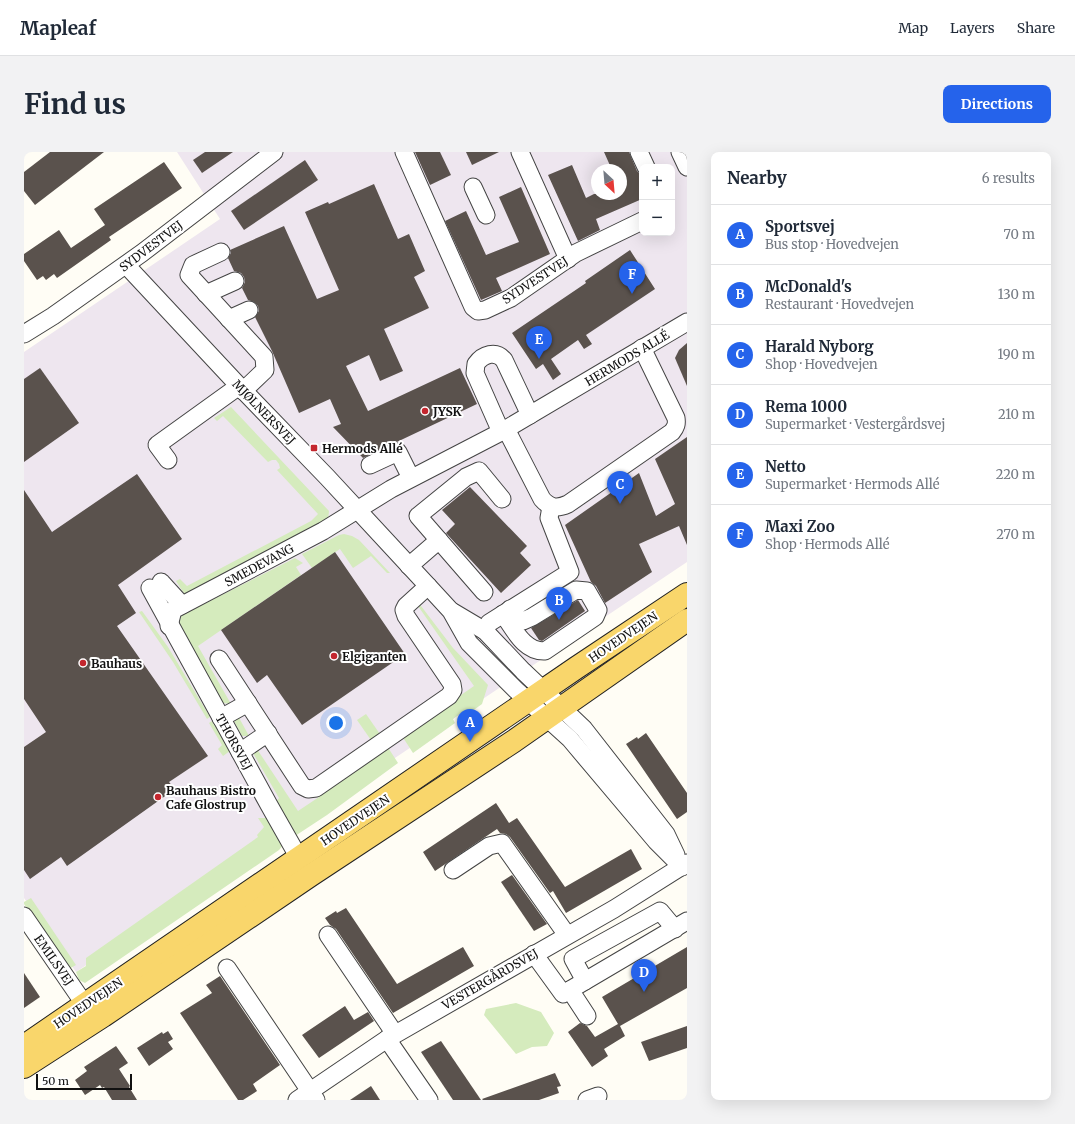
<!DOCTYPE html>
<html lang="en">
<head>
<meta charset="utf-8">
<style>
  body { margin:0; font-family:Merriweather,serif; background:#f2f2f3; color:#1f2937 }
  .controls { position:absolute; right:12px; top:12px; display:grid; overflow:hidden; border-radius:8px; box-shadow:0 4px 16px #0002 }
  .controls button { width:36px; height:36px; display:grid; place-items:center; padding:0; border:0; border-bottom:1px solid #e0e1e3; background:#fff; color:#1f2937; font:20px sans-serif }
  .compass { position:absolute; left:567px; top:12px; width:36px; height:36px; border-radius:50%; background:#fff; box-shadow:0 4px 16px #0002; rotate:154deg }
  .scale { position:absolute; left:12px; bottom:10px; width:96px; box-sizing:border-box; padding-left:4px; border:2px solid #111; border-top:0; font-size:11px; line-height:14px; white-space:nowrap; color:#111; -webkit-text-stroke:3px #fff; paint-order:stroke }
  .you { position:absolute; left:312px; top:571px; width:14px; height:14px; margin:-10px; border:3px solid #fff; border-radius:50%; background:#1a73e8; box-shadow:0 0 0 6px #1a73e833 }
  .badge { display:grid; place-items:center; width:26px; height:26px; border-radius:50%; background:#2563eb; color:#fff; font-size:13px; font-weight:700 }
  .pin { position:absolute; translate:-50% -33px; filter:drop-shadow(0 1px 2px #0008) }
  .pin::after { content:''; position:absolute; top:21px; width:14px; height:12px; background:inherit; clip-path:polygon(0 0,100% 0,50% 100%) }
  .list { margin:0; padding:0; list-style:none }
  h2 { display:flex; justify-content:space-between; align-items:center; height:52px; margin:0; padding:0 16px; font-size:17px }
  h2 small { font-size:13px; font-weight:400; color:#747a83 }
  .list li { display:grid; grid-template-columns:26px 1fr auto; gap:12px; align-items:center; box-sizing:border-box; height:60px; padding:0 16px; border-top:1px solid #e0e1e3 }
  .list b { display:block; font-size:15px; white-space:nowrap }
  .list p { margin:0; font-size:13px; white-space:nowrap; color:#747a83 }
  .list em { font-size:13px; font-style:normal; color:#747a83 }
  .map { position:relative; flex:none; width:663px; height:948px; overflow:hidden; border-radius:8px }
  header { display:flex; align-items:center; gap:24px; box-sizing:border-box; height:56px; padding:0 20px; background:#fff; border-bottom:1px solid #e0e1e3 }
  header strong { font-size:19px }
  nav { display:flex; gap:22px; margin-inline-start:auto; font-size:14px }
  .intro { display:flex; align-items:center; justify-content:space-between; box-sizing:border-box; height:96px; padding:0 24px }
  h1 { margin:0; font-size:28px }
  .button { padding:10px 18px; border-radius:8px; background:#2563eb; color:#fff; font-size:14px; font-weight:700 }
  main { display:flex; gap:24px; padding:0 24px }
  aside { flex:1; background:#fff; border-radius:8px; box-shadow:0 4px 16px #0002 }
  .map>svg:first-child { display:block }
  .industrial { fill:#eee6ef; fill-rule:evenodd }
  .green { fill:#d5ebbd }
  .building { fill:#5a524d }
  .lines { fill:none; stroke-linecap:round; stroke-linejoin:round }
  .minor-casing { stroke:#444; stroke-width:19 }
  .major-casing { stroke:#222; stroke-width:24 }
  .minor { stroke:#fff; stroke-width:17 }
  .major { stroke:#f9d66b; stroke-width:22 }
  .poi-dot { fill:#c4262e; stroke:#fff; stroke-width:1.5 }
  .labels { text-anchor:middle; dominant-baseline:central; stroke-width:4; stroke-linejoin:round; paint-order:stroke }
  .street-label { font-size:12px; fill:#111; stroke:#fff }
  .poi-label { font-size:12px; font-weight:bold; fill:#111; stroke:#fff; text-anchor:start }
</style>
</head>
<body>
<header>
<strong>Mapleaf</strong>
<nav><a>Map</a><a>Layers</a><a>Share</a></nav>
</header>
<div class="intro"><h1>Find us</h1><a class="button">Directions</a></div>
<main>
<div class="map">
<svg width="663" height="948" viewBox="0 0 663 948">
  <rect width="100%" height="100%" fill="#fffdf5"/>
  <!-- industrial -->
  <path class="industrial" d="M153 0H663V410L52 820 0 746V200L196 67ZM618 15H648V81H618ZM573 18H597V42H573Z"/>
  <!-- green -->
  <g class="green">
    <path d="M207 255 305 359 304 368 161 443 152 429 156 427 163 434 287 369 294 362 253 318 256 316 255 312 252 308H248L244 310 199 264 193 269 190 266Z"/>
    <path d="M320 382 328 384 335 388 366 421H363L347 404 329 416 316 397 288 416 278 402 315 383Z"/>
    <path d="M271 406 279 411 272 415 277 423 174 494 207 552 199 551 167 496 155 472 158 462 166 455 168 458Z"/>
    <path d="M394 450 429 496 464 533 458 552 440 565 437 561 429 567 431 571 389 601 378 584 450 534 394 454Z"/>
    <path d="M118 459 144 495 186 565 183 567 149 510 115 460Z"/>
    <path d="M213 562 225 584H218L209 567Z"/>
    <path d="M342 562 358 585 349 591 333 568Z"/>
    <path d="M188 569 206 599 199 604 194 597 198 593 185 571Z"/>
    <path d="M231 594 274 659 295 645 294 642 363 594 374 611 303 663 268 686 249 653 255 646 229 601Z"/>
    <path d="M234 666H245L260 692 255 698 61 831 55 828 52 820 62 814V806L234 685 233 683 240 675Z"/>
    <path d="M7 746 52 813 45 817 0 752V750Z"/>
    <path d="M492 851 517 860 530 881 523 894 508 895 492 902 460 863 462 857Z"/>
  </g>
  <!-- building -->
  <g class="building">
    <path d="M26 0H80L11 53 0 39V20Z"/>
    <path d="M181 0H209L178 21 169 8Z"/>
    <path d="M391 0H416L427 23 406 33Z"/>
    <path d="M442 0H475L448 13Z"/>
    <path d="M580 0H605L613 19 618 24V47L572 67 576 78 554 89 524 23 548 13 562 46 570 42H597V18H588Z"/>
    <path d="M281 8 294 28 220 78 207 59Z"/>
    <path d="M140 10 158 36 85 85 87 88 33 126 30 122 22 128 19 124 13 128 0 109V102L35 78 47 96 81 73 70 57Z"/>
    <path d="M350 32 374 87 385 82 401 119 390 125 405 156 360 177 379 219 356 229 345 203 322 214 344 259 436 216 453 252 339 306 309 275 317 272 306 247 275 261 248 199 231 165 235 159 234 154 230 150 224 148 218 136 221 130 220 125 217 121 210 119 204 106 207 101 206 98 260 74 293 147 315 138 281 60 304 50 305 52Z"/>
    <path d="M497 35 526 102 472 126 478 139 457 148 421 69 442 59 462 103 495 90 475 45Z"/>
    <path d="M606 98 631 137 562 183 568 192 560 197 554 188 527 207 537 222 529 228 519 212 512 217 488 181 562 131 561 129Z"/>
    <path d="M663 191V234L651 206 655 198Z"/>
    <path d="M16 216 55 271 0 310V227Z"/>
    <path d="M663 285V393L655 374 615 392 628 420 581 451 572 434 567 430 541 373 615 321 632 364 651 352 631 307Z"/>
    <path d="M113 322 158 387 94 433 112 461 93 474 184 604 145 630 151 637 43 714 37 705 6 727 0 718V595L22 580 0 547V338L28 380Z"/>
    <path d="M446 335 503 394 496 401 507 413 477 441 422 381 431 372 418 358Z"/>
    <path d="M311 400 381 502 278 573 243 523 233 531 197 478Z"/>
    <path d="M554 448 561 459 518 489 515 488 507 476Z"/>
    <path d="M622 581 663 641V660L653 667 602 592 613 585 614 587Z"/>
    <path d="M472 651 485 671 493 666 541 735 607 697 618 717 542 761 529 739 526 741 486 685 482 682 476 681 473 677 411 719 399 700Z"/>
    <path d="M488 723 523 772 510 779 477 730Z"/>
    <path d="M322 756 373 832 439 795 450 814 369 861 312 777 306 773 301 766 312 759 313 761Z"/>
    <path d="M663 795V836L596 874 601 884 580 897 584 904 568 915 544 880 556 871 563 874 571 885 594 872 578 845Z"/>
    <path d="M0 821 16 845 0 856Z"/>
    <path d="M196 824 256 913 229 932 233 939 219 948H214L156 861 188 841 182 833Z"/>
    <path d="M321 854 330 868 344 860 350 869 295 906 278 883Z"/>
    <path d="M663 874V896L625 909 617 890Z"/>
    <path d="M144 879 149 887 144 890 149 897 125 914 113 896 138 880 139 882Z"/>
    <path d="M417 889 457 948H429L397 900Z"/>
    <path d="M92 894 104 911 95 917 106 934 105 935 113 948H88L80 935 78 936 76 933 61 943 51 928 63 919 60 915Z"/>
    <path d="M531 921 537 934 533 935 535 941 515 948H459L458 947Z"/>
    <path d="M347 934 356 948H326Z"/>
  </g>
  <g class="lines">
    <defs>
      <g id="minor">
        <path d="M380 0 449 155 454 159 461 158 487 146 552 101 618 69"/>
        <path d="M496 0 544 107"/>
        <path d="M615 0 622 15"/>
        <path d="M656 0 663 15"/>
        <path d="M449 35 462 63"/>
        <path d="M197 100 169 113 165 123 240 205 241 218 219 239"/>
        <path d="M102 113 215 234 303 325 404 434 427 459 445 491 492 538 546 587 632 689 658 715"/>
        <path d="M182 142 211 129"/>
        <path d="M205 167 225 158"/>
        <path d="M0 182 29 164 118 101 250 0"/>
        <path d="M482 277 518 347C526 356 533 357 544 352L648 280C652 275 653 272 652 266L618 196"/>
        <path d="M477 280 451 221 452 212C459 202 472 198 480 208L506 263"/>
        <path d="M144 308 133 293 215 234"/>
        <path d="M346 313 374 300 387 326"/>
        <path d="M385 414 415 388"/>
        <path d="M137 430 158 453"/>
        <path d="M126 436 245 653 275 706"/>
        <path d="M460 440 394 364 442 325 455 319 478 347"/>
        <path d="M429 460 461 479 499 519 560 577 642 682 652 703"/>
        <path d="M479 462C490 477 500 500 521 499L571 465 574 458 563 439 552 438 508 465 499 469 490 463 486 457"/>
        <path d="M145 474 149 458 299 379 367 337 477 280 663 170"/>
        <path d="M461 479 465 471 546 420 525 366 527 355"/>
        <path d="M195 507 278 634 284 637 292 636 425 544 429 538 428 532 382 464 380 458 382 454 404 434"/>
        <path d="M197 566 224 551"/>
        <path d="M216 600 244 581"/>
        <path d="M429 718 465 694 478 691 543 783"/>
        <path d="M0 764 61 853"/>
        <path d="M304 783 371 882"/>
        <path d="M510 802 539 842 663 769"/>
        <path d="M203 816 292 948"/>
        <path d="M561 829 549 807 636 759 651 777"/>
        <path d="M546 838 563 864"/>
        <path d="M363 887 405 948"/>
        <path d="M273 948 363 887 590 757 663 711"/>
        <path d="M563 948 574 944"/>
      </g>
      <g id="major">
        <path d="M0 894 552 516 663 442"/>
        <path d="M0 915 79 864 287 723 490 589 663 468"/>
      </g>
    </defs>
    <!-- minor casing -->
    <use href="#minor" class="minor-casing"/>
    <!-- major casing -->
    <use href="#major" class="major-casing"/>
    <!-- minor -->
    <use href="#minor" class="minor"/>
    <!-- major -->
    <use href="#major" class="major"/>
  </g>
  <!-- markers -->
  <g class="poi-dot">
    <circle cx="401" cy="259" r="4"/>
    <rect x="286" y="292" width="8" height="8" rx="2"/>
    <circle cx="310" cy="504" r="4"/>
    <circle cx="59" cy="511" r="4"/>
    <circle cx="134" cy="645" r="4"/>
  </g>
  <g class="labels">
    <!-- street labels -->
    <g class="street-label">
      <text transform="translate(127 94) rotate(-37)">SYDVESTVEJ</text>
      <text transform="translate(511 128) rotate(-33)">SYDVESTVEJ</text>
      <text transform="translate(603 206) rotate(-31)">HERMODS ALLÉ</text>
      <text transform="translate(240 260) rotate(46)">MJØLNERSVEJ</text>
      <text transform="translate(235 413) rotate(-28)">SMEDEVANG</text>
      <text transform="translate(599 485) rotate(-34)">HOVEDVEJEN</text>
      <text transform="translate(210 590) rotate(61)">THORSVEJ</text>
      <text transform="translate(331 668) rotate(-34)">HOVEDVEJEN</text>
      <text transform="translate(30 808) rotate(55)">EMILSVEJ</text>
      <text transform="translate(466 827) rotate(-30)">VESTERGÅRDSVEJ</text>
      <text transform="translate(64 851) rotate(-34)">HOVEDVEJEN</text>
    </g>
    <!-- poi labels -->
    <g class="poi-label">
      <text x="409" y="259">JYSK</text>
      <text x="298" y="296">Hermods Allé</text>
      <text x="318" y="504">Elgiganten</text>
      <text x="67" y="511">Bauhaus</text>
      <text x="142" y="638">Bauhaus Bistro<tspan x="142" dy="14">Cafe Glostrup</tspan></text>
    </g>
  </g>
</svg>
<div class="controls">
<button>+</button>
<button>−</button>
</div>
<svg class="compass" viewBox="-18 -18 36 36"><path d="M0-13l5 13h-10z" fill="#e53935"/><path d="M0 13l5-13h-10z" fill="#747a83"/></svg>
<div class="scale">50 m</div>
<div class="you"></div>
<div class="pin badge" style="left:446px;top:590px">A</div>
<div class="pin badge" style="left:535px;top:468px">B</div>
<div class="pin badge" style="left:596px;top:352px">C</div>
<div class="pin badge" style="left:620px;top:840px">D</div>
<div class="pin badge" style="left:515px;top:207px">E</div>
<div class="pin badge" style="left:608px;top:142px">F</div>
</div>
<aside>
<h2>Nearby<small>6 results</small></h2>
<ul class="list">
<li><span class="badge">A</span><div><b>Sportsvej</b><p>Bus stop · Hovedvejen</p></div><em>70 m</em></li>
<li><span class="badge">B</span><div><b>McDonald's</b><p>Restaurant · Hovedvejen</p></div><em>130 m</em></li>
<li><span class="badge">C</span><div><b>Harald Nyborg</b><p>Shop · Hovedvejen</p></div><em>190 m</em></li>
<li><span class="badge">D</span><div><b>Rema 1000</b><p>Supermarket · Vestergårdsvej</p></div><em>210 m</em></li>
<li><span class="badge">E</span><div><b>Netto</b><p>Supermarket · Hermods Allé</p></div><em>220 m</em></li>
<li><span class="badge">F</span><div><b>Maxi Zoo</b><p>Shop · Hermods Allé</p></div><em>270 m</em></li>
</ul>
</aside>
</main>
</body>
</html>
